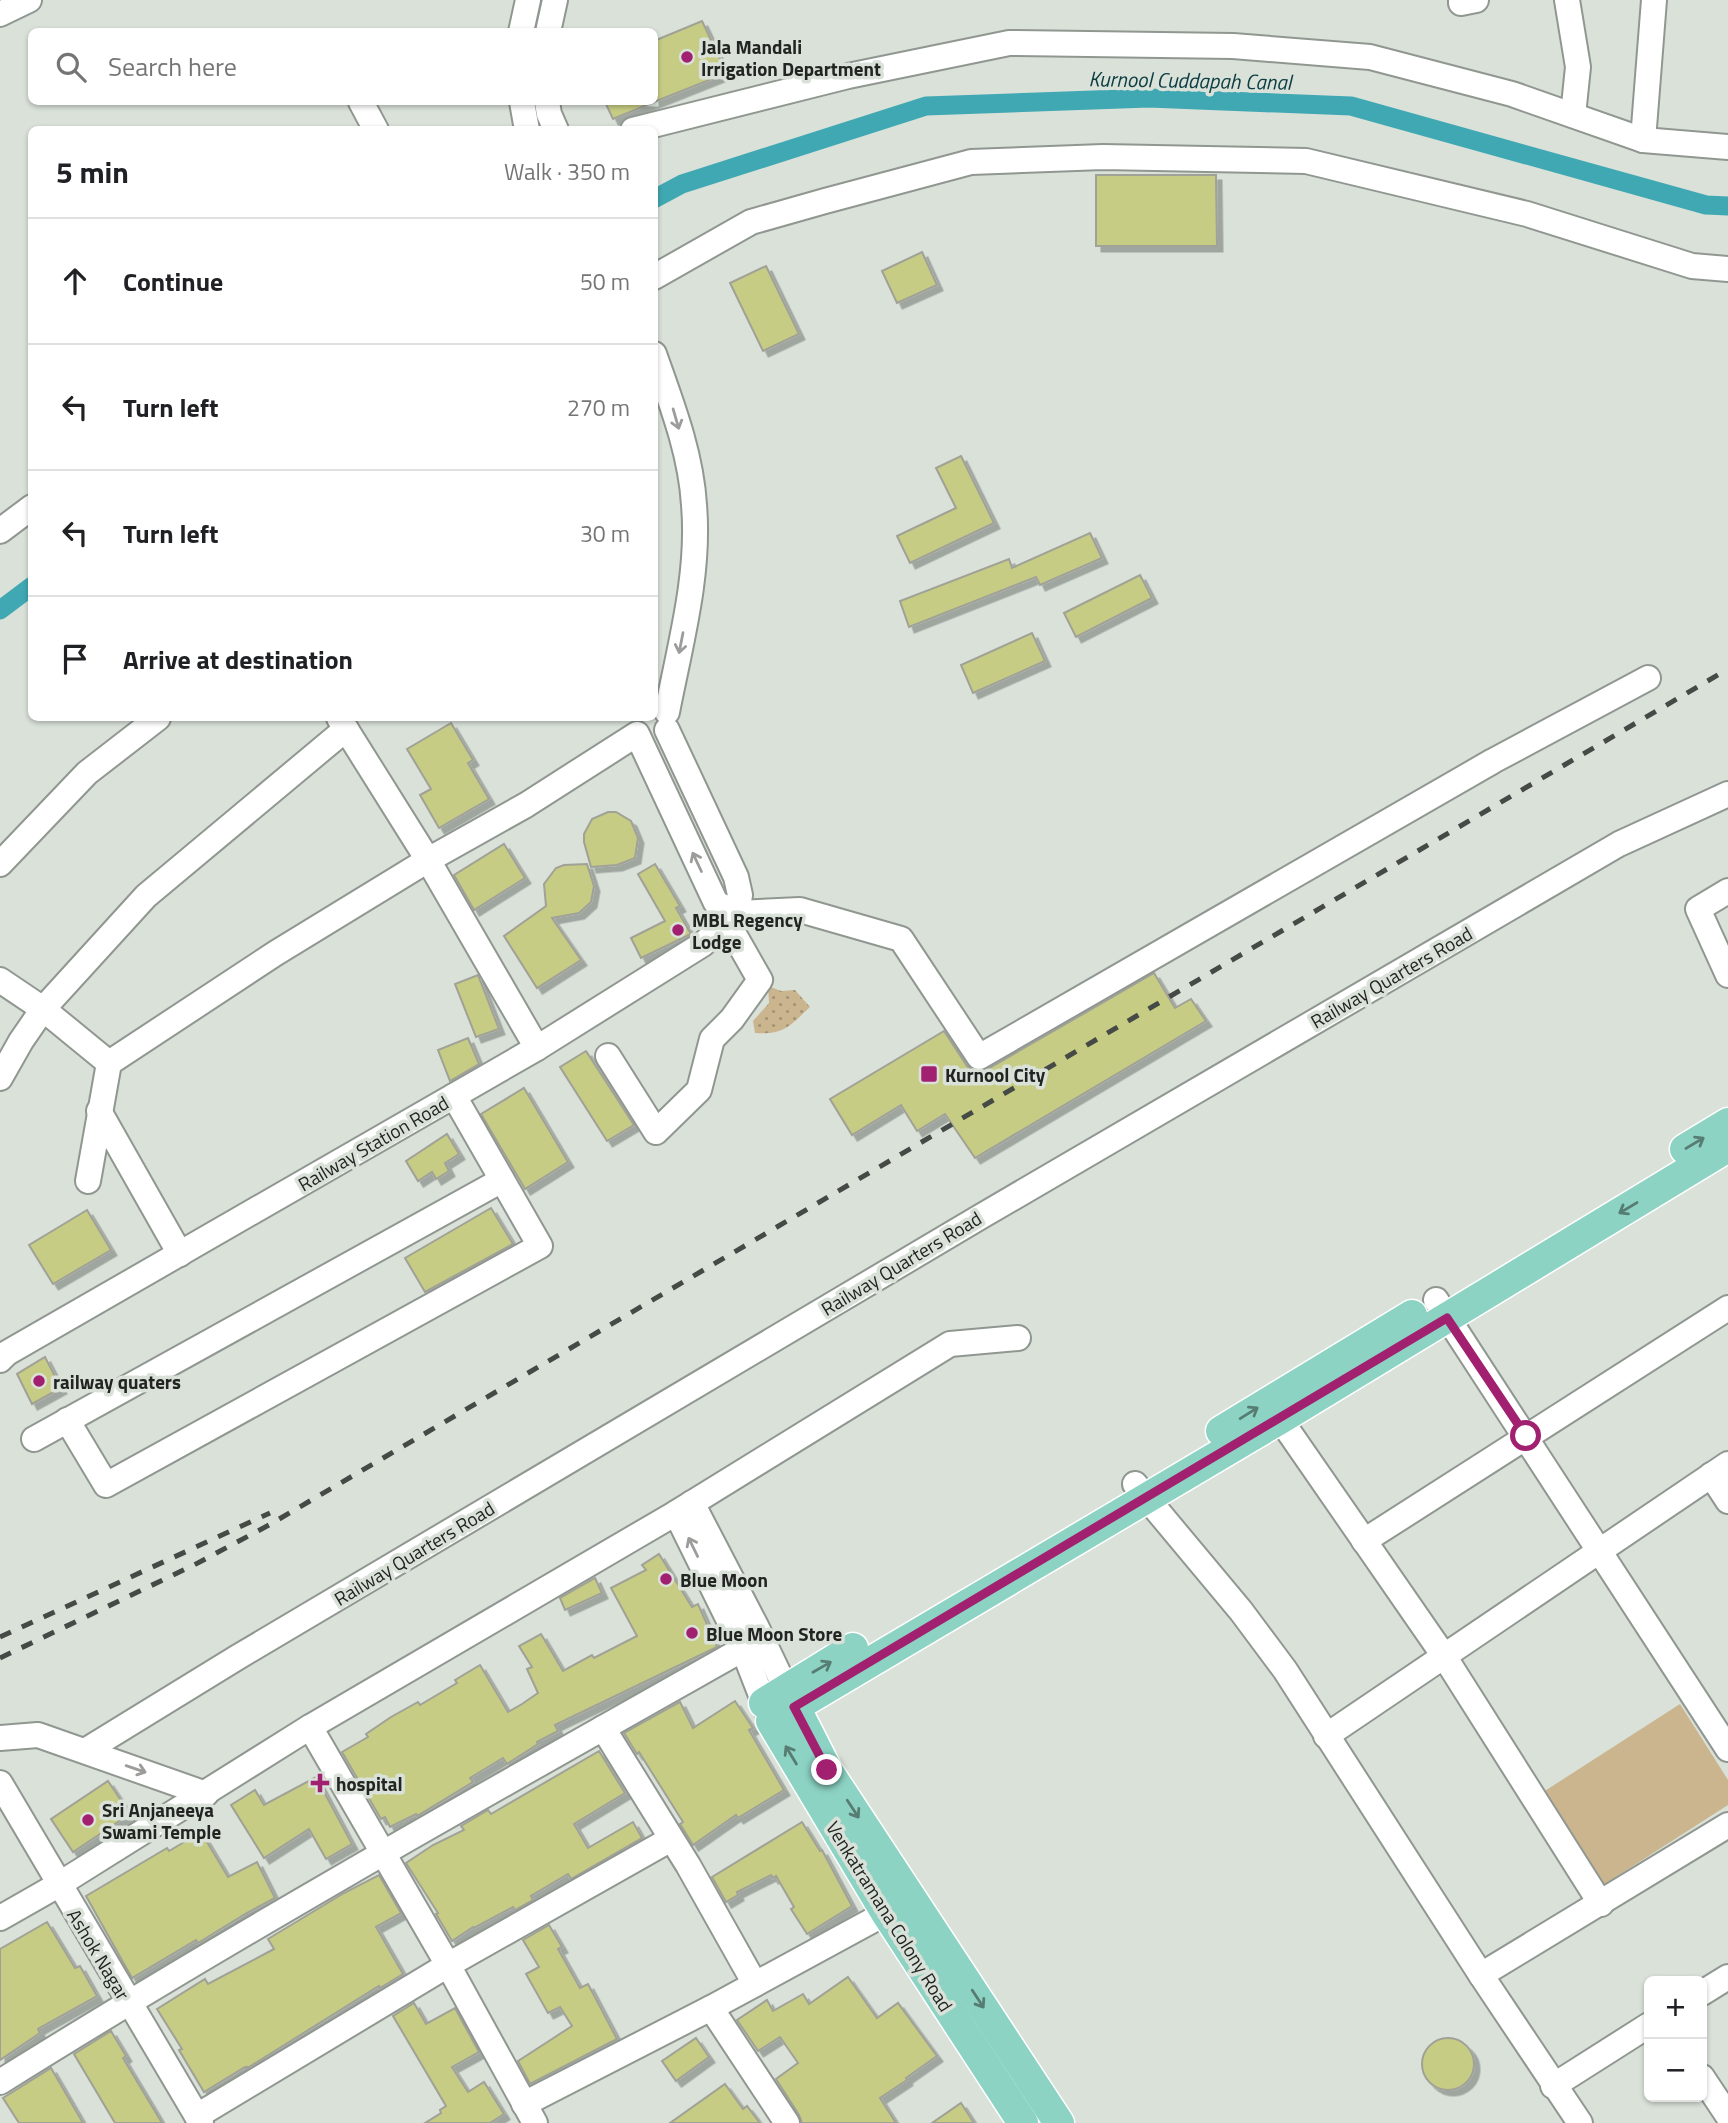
<!DOCTYPE html>
<html lang="en">
<head>
<meta charset="utf-8">
<style>
  body { margin:0; font-family:"Titillium Web",sans-serif; background:#f2f2f2; color:#202124 }
  .controls { position:absolute; right:21px; bottom:21px; display:grid; overflow:hidden; border-radius:10px; box-shadow:0 2px 5px #0004 }
  .controls button { width:63px; height:63px; display:grid; place-items:center; padding:0; border:0; border-bottom:2px solid #e0e0e0; background:#fff; color:#202124; font:35px sans-serif }
  .stop { position:absolute; width:21px; height:21px; margin:-16px; border:5px solid #a22070; border-radius:50%; background:#fff }
  .stop.end { background:#a22070; border-color:#fff; box-shadow:0 2px 7px #0008 }
  .list { margin:0; padding:0; list-style:none }
  h2 { display:flex; justify-content:space-between; align-items:center; height:91px; margin:0; padding:0 28px; font-size:30px }
  h2 small { font-size:23px; font-weight:400; color:#757577 }
  .list li { display:grid; grid-template-columns:46px 1fr auto; gap:21px; align-items:center; box-sizing:border-box; height:126px; padding:0 28px; border-top:2px solid #e0e0e0 }
  .list b { display:block; font-size:26px; white-space:nowrap }
  .list em { font-size:23px; font-style:normal; color:#757577 }
  .icon { flex:none; width:38px; height:38px; fill:none; stroke:currentColor; stroke-width:2; stroke-linecap:round; stroke-linejoin:round }
  .map { position:relative; flex:none; width:1728px; height:2123px; overflow:hidden }
  .search { position:absolute; background:#fff; box-shadow:0 2px 5px #0004; left:28px; top:28px; width:630px; height:77px; display:flex; align-items:center; gap:18px; box-sizing:border-box; padding:0 24px; border-radius:10px; color:#757577; font-size:26px }
  .panel { position:absolute; background:#fff; box-shadow:0 2px 5px #0004; left:28px; top:126px; width:630px; height:595px; border-radius:10px }
  .map>svg:first-child { display:block }
  .grass { fill:url(#grass-dots) }
  .park { fill:#cbb58e }
  .lines { fill:none; stroke-linecap:round; stroke-linejoin:round }
  .canal { stroke:#40a8b3; stroke-width:19 }
  .building { fill:#c6cc83; stroke:#a0a197; stroke-width:2; filter:url(#shadow) }
  .minor-casing { stroke:#909790; stroke-width:28 }
  .major-casing { stroke:#fff; stroke-width:33 }
  .minor { stroke:#fff; stroke-width:24 }
  .major { stroke:#8cd3c3; stroke-width:30 }
  .rail { stroke:#464a46; stroke-width:5; stroke-dasharray:12 12; stroke-linecap:butt }
  .oneway { stroke:#9c9c9b }
  .oneway2 { stroke:#577c72 }
  .route { stroke:#a22070; stroke-width:9 }
  .poi-dot { fill:#a22070; stroke:#d9e1d9; stroke-width:2.5 }
  .labels { text-anchor:middle; dominant-baseline:central; stroke-width:7; stroke-linejoin:round; paint-order:stroke }
  .poi-label { font-size:19px; font-weight:bold; fill:#222421; stroke:#d9e1d9; text-anchor:start }
  .street-label { font-size:19px; fill:#222421; stroke:#d9e1d9 }
  .water-label { font-size:21px; font-style:italic; fill:#0c3d42; stroke:#d9e1d9 }
</style>
</head>
<body>
<div class="map">
<svg width="1728" height="2123" viewBox="0 0 1728 2123">
  <defs>
    <pattern id="grass-dots" width="8" height="8" patternUnits="userSpaceOnUse" patternTransform="scale(1.75)"><rect width="8" height="8" fill="#cbb58e"/><path d="M2 2h.1M6 6h.1" fill="none" stroke="#a49374" stroke-width="1.8" stroke-linecap="round"/></pattern>
    <filter id="shadow"><feDropShadow dx="5.5" dy="5.5" stdDeviation="0" flood-color="#0004"/></filter>
  </defs>
  <rect width="100%" height="100%" fill="#d9e1d9"/>
  <!-- grass -->
  <path class="grass" d="M768 986 781 991 795 990 810 1007C790 1026 784 1035 755 1033L753 1021 769 1003Z"/>
  <!-- park -->
  <path class="park" d="M1680 1704 1728 1780V1805L1597 1889 1537 1796Z"/>
  <g class="lines">
    <!-- canal -->
    <g class="canal">
      <path d="M654 199 682 184 926 106 1149 98 1351 106 1706 205 1728 206"/>
      <path d="M0 610 32 586"/>
    </g>
  </g>
  <!-- building -->
  <g class="building">
    <path d="M702 21 727 73 654 102V41Z"/>
    <path d="M605 102H654L613 119Z"/>
    <path d="M1096 175H1216L1217 246H1096Z"/>
    <path d="M922 252 937 285 897 303 882 271Z"/>
    <path d="M766 266 799 334 763 351 730 283Z"/>
    <path d="M961 456 994 523 910 563 897 536 956 508 936 468Z"/>
    <path d="M1090 533 1102 558 1040 585 1036 577 909 627 900 601 1009 559 1012 568Z"/>
    <path d="M1140 575 1152 598 1076 637 1064 613Z"/>
    <path d="M1032 633 1045 661 973 693 961 665Z"/>
    <path d="M451 723 473 760 468 763 489 799 439 828 420 795 431 789 407 749Z"/>
    <path d="M608 812H616L631 821 638 838 635 858 617 865 591 867 584 842V834L592 819Z"/>
    <path d="M504 844 525 878 474 910 454 875Z"/>
    <path d="M587 864 594 886 591 902 579 913 552 918 581 960 537 988 504 936 546 906 544 884 556 868 564 865Z"/>
    <path d="M655 864 680 906 676 908 691 934 641 958 631 938 665 921 638 874Z"/>
    <path d="M1154 973 1175 1008 1191 999 1206 1021 975 1158 945 1114 917 1131 901 1105 852 1135 830 1099 944 1031 967 1066 973 1070H986Z"/>
    <path d="M478 975 499 1029 476 1037 455 984Z"/>
    <path d="M468 1038 479 1064 450 1081 438 1050Z"/>
    <path d="M586 1051 634 1125 607 1141 560 1067Z"/>
    <path d="M524 1088 568 1162 525 1189 481 1114Z"/>
    <path d="M447 1134 459 1154 445 1163 449 1171 436 1179 432 1172 418 1181 406 1161Z"/>
    <path d="M491 1208 513 1244 425 1292 405 1258Z"/>
    <path d="M87 1210 111 1250 53 1284 29 1245Z"/>
    <path d="M45 1357 61 1388 32 1404 17 1374Z"/>
    <path d="M659 1554 692 1607 698 1604 717 1647 555 1725 558 1731 537 1742 538 1744 507 1764 503 1758 470 1778 473 1782 417 1816 416 1814 390 1827 385 1817 381 1819 342 1752 368 1737 366 1734 391 1717 418 1702 420 1705 457 1683 455 1680 480 1665 508 1712 522 1704 538 1693 527 1669 532 1667 519 1646 541 1634 563 1671 592 1655 594 1658 637 1636 611 1588 646 1570 642 1565Z"/>
    <path d="M595 1578 602 1593 565 1610 560 1598Z"/>
    <path d="M735 1701 753 1728 749 1730 784 1790 738 1818 736 1815 693 1845 680 1824 683 1822 639 1752 637 1754 624 1733 680 1702 693 1728Z"/>
    <path d="M599 1751 625 1793 574 1824 588 1848 633 1822 642 1838 571 1879 568 1874 531 1896 533 1900 515 1910 513 1907 474 1928 473 1927 452 1941 436 1914 438 1913 406 1863 433 1845 464 1830 461 1826 488 1810 491 1814Z"/>
    <path d="M316 1777 352 1844 326 1859 309 1829 264 1858 231 1805 255 1790 264 1805Z"/>
    <path d="M108 1781 130 1814 73 1852 51 1819Z"/>
    <path d="M802 1822 820 1851 822 1850 852 1906 807 1934 791 1909 794 1907 776 1876 773 1878 771 1875 737 1892 738 1895 726 1902 712 1877Z"/>
    <path d="M201 1832 228 1877 257 1862 275 1898 245 1914 198 1943 196 1940 132 1978 86 1896 167 1848 169 1851Z"/>
    <path d="M379 1875 401 1913 376 1927 403 1974 380 1988 379 1986 249 2067H245L204 2092 179 2050 182 2049 157 2009 205 1979 208 1984 274 1949 268 1939 344 1893Z"/>
    <path d="M47 1922 75 1968 80 1966 97 1996 38 2029 40 2033 0 2060V1949Z"/>
    <path d="M549 1925 562 1947 558 1949 580 1988 588 1984 617 2039 530 2084 518 2061 572 2026 560 2007 548 2013 526 1974 539 1967 523 1940Z"/>
    <path d="M848 1977 877 2018 898 2003 937 2056 906 2078 907 2080 880 2098 896 2123H802L799 2115 776 2079 798 2063 780 2037 758 2051 737 2020 767 2000 773 2011 803 1994 809 2004Z"/>
    <path d="M414 2003 426 2024 455 2008 479 2052 452 2067 468 2092 484 2082 504 2114 490 2123H425L441 2113 440 2110 446 2106 393 2016Z"/>
    <path d="M111 2031 126 2056 123 2058 162 2123H115L74 2054Z"/>
    <circle cx="1448" cy="2064" r="26"/>
    <path d="M696 2038 709 2057 676 2081 662 2061Z"/>
    <path d="M51 2068 83 2123H19L3 2098Z"/>
    <path d="M725 2084 743 2109 747 2106 760 2123H670Z"/>
    <path d="M961 2103 974 2123H932Z"/>
  </g>
  <g class="lines">
    <defs>
      <g id="minor">
        <path d="M1461 0V3L1476 0"/>
        <path d="M1567 0 1578 67 1573 115"/>
        <path d="M0 14 29 0"/>
        <path d="M521 32 528 0"/>
        <path d="M548 32 555 0"/>
        <path d="M361 102 376 130"/>
        <path d="M522 102 527 130"/>
        <path d="M547 102 549 114 556 130"/>
        <path d="M633 130 848 76 1009 43 1233 46 1370 57 1512 94 1643 140 1728 147"/>
        <path d="M1643 140 1654 0"/>
        <path d="M654 277 751 222 825 201 971 162 1103 157 1306 161 1527 214 1692 266 1728 269"/>
        <path d="M654 354C671 402 691 453 694 505 700 574 680 645 667 712"/>
        <path d="M0 531 32 507"/>
        <path d="M339 718 428 860 537 1048"/>
        <path d="M0 864 87 773 158 718"/>
        <path d="M1728 891 1698 909 1728 975"/>
        <path d="M0 980 43 1009 109 1063"/>
        <path d="M608 1056 656 1132 699 1090 712 1039 732 1019 760 980 727 922"/>
        <path d="M0 1078 21 1041 43 1009 146 896 346 729"/>
        <path d="M99 1111 180 1254"/>
        <path d="M88 1181 109 1063 276 953 428 860 526 805 637 734 716 903 737 913 800 910 901 939 979 1057 1493 761 1648 678"/>
        <path d="M1436 1300 1728 1749"/>
        <path d="M0 1360 7 1353 537 1048 703 944 737 913 740 895 736 877 667 730"/>
        <path d="M1280 1419 1444 1656 1601 1904"/>
        <path d="M67 1420 106 1485 540 1246 454 1096"/>
        <path d="M34 1439 502 1180"/>
        <path d="M1711 1475 1728 1501"/>
        <path d="M1135 1484 1241 1611 1285 1670 1481 1975 1580 2123"/>
        <path d="M692 1503 756 1626 794 1706"/>
        <path d="M676 1513 743 1649 771 1721"/>
        <path d="M1364 1541 1728 1308"/>
        <path d="M310 1727 448 1965 535 2123"/>
        <path d="M603 1728 688 1865 755 1984"/>
        <path d="M1326 1736 1728 1464"/>
        <path d="M0 1738 38 1735 206 1794"/>
        <path d="M85 1751 238 1657 980 1217 1619 844 1728 794"/>
        <path d="M0 1783 201 2123"/>
        <path d="M0 1918 58 1885 310 1727 676 1513 950 1344 1018 1338"/>
        <path d="M1481 1975 1728 1825"/>
        <path d="M1702 1993 1728 1977"/>
        <path d="M711 2008 787 2123"/>
        <path d="M1702 2077 1728 2116"/>
        <path d="M0 2082C243 1930 493 1790 743 1649L762 1640"/>
        <path d="M1553 2086 1649 2025"/>
        <path d="M524 2104 711 2008 886 1913"/>
        <path d="M197 2116 448 1965 671 1839"/>
      </g>
      <g id="major">
        <path d="M1685 1149 1728 1123"/>
        <path d="M1221 1431 1412 1315"/>
        <path d="M764 1703 853 1648"/>
        <path d="M795 1707 827 1770 1059 2123"/>
        <path d="M1023 2123 886 1913 771 1721 1280 1419 1728 1147"/>
      </g>
    </defs>
    <!-- minor casing -->
    <use href="#minor" class="minor-casing"/>
    <!-- major casing -->
    <use href="#major" class="major-casing"/>
    <!-- minor -->
    <use href="#minor" class="minor"/>
    <!-- major -->
    <use href="#major" class="major"/>
    <!-- rail -->
    <g class="rail">
      <path d="M0 1637 270 1513"/>
      <path d="M0 1658 194 1565 269 1525 1728 669"/>
    </g>
  </g>
  <!-- one-way arrows -->
  <defs><path id="oneway-shaft" d="M-6 0H5M1.5-3L5.5 0L1.5 3" fill="none" stroke-width="1.6" stroke-linecap="round" stroke-linejoin="round" transform="scale(1.75)"/></defs>
  <g class="oneway">
    <use href="#oneway-shaft" transform="translate(676 419) rotate(74)"/>
    <use href="#oneway-shaft" transform="translate(681 643) rotate(101)"/>
    <use href="#oneway-shaft" transform="translate(697 862) rotate(-115)"/>
    <use href="#oneway-shaft" transform="translate(693 1547) rotate(-116)"/>
    <use href="#oneway-shaft" transform="translate(136 1769) rotate(19)"/>
  </g>
  <g class="oneway2">
    <use href="#oneway-shaft" transform="translate(1695 1143) rotate(-31)"/>
    <use href="#oneway-shaft" transform="translate(1628 1208) rotate(149)"/>
    <use href="#oneway-shaft" transform="translate(1249 1413) rotate(-32)"/>
    <use href="#oneway-shaft" transform="translate(822 1667) rotate(-30)"/>
    <use href="#oneway-shaft" transform="translate(791 1755) rotate(-121)"/>
    <use href="#oneway-shaft" transform="translate(853 1809) rotate(57)"/>
    <use href="#oneway-shaft" transform="translate(978 1999) rotate(57)"/>
  </g>
  <g class="lines">
    <!-- route -->
    <path class="route" d="M827 1770 794 1707 1447 1318 1526 1436"/>
  </g>
  <!-- markers -->
  <g class="poi-dot">
    <circle cx="687" cy="57" r="7"/>
    <circle cx="678" cy="930" r="7"/>
    <rect x="920" y="1065" width="18" height="18" rx="3.5"/>
    <circle cx="39" cy="1381" r="7"/>
    <circle cx="666" cy="1579" r="7"/>
    <circle cx="692" cy="1633" r="7"/>
    <path d="M316.5 1772.5h7v7h7v7h-7v7h-7v-7h-7v-7h7z"/>
    <circle cx="88" cy="1820" r="7"/>
  </g>
  <g class="labels">
    <!-- poi labels -->
    <g class="poi-label">
      <text x="701" y="46">Jala Mandali<tspan x="701" dy="22">Irrigation Department</tspan></text>
      <text x="692" y="919">MBL Regency<tspan x="692" dy="22">Lodge</tspan></text>
      <text x="945" y="1074">Kurnool City</text>
      <text x="53" y="1381">railway quaters</text>
      <text x="680" y="1579">Blue Moon</text>
      <text x="706" y="1633">Blue Moon Store</text>
      <text x="336" y="1783">hospital</text>
      <text x="102" y="1809">Sri Anjaneeya<tspan x="102" dy="22">Swami Temple</tspan></text>
    </g>
    <!-- street labels -->
    <g class="street-label">
      <text transform="translate(1391 977) rotate(-30)">Railway Quarters Road</text>
      <text transform="translate(373 1143) rotate(-30)">Railway Station Road</text>
      <text transform="translate(901 1263) rotate(-31)">Railway Quarters Road</text>
      <text transform="translate(414 1553) rotate(-31)">Railway Quarters Road</text>
      <text transform="translate(890 1916) rotate(58)">Venkatramana Colony Road</text>
      <text transform="translate(99 1954) rotate(59)">Ashok Nagar</text>
    </g>
    <!-- water labels -->
    <g class="water-label">
      <text transform="translate(1190 80) rotate(1)">Kurnool Cuddapah Canal</text>
    </g>
  </g>
</svg>
<div class="controls">
<button>+</button>
<button>−</button>
</div>
<div class="stop" style="left:1526px;top:1436px"></div>
<div class="stop end" style="left:827px;top:1770px"></div>
<div class="search"><svg class="icon" aria-label="search" viewBox="0 0 24 24"><circle cx="10" cy="10" r="6"/><path d="M15 15l6 6"/></svg>Search here</div>
<section class="panel">
<h2>5 min<small>Walk · 350 m</small></h2>
<ul class="list">
<li><svg class="icon" aria-label="ahead" viewBox="0 0 24 24"><path d="M12 20V5M6 11l6-6 6 6"/></svg><div><b>Continue</b></div><em>50 m</em></li>
<li><svg class="icon" aria-label="left" viewBox="0 0 24 24"><path d="M17 20v-9H6M10 6l-5 5 5 5"/></svg><div><b>Turn left</b></div><em>270 m</em></li>
<li><svg class="icon" aria-label="left" viewBox="0 0 24 24"><path d="M17 20v-9H6M10 6l-5 5 5 5"/></svg><div><b>Turn left</b></div><em>30 m</em></li>
<li><svg class="icon" aria-label="arrive" viewBox="0 0 24 24"><path d="M6 21V4h12l-3 4 3 4H6"/></svg><div><b>Arrive at destination</b></div></li>
</ul>
</section>
</div>
</body>
</html>
